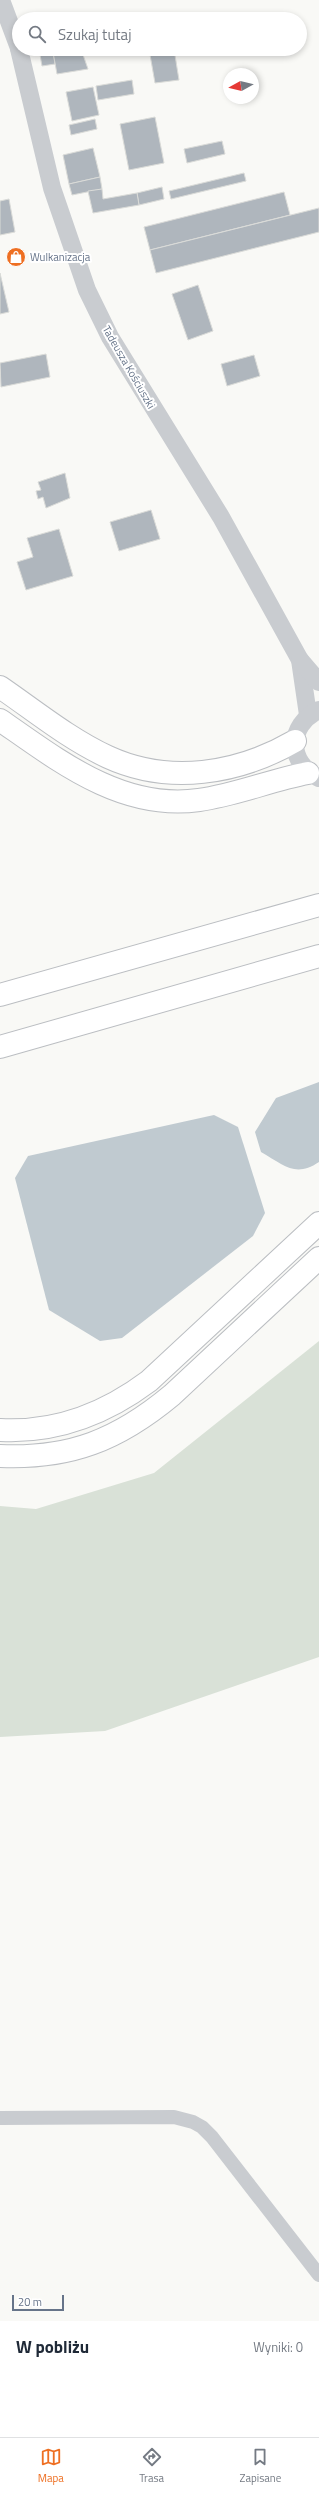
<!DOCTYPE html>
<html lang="pl">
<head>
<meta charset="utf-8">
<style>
  body { margin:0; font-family:"Titillium Web",sans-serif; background:#f6f6f7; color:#1f2937 }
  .compass { position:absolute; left:223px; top:68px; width:36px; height:36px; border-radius:50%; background:#fff; box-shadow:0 2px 6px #0003; rotate:262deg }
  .scale { position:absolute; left:12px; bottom:10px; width:52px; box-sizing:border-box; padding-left:4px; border:2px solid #667489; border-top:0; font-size:11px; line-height:14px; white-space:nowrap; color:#667489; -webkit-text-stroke:3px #fff; paint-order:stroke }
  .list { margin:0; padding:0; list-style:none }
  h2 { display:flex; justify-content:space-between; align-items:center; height:52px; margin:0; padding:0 16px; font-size:17px }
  h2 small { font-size:13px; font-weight:400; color:#747a83 }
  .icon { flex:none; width:22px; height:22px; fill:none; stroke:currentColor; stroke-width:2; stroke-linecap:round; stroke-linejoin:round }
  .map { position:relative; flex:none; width:319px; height:2321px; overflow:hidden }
  .search { position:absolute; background:#fff; box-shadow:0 2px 6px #0003; left:12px; right:12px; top:12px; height:44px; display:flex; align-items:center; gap:10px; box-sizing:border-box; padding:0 14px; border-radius:22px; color:#747a83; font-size:15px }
  .sheet { height:116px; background:#fff }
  nav { display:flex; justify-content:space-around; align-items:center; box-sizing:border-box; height:56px; border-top:1px solid #e0e1e3; background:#fff; font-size:11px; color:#747a83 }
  nav a { display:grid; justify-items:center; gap:2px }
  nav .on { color:#ee6f22 }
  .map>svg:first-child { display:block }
  .green { fill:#d9e1d7 }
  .water { fill:#c0cad0 }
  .building { fill:#afb6bd; stroke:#dadbd8 }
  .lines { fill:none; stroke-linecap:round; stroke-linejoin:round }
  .motorway-casing { stroke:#bbbec2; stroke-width:24 }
  .minor { stroke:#c9ccd0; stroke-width:14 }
  .tertiary { stroke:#c9ccd0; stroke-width:18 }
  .motorway { stroke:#fff; stroke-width:22 }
  .labels { text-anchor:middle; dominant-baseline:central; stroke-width:4; stroke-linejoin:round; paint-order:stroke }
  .poi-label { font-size:11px; fill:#667489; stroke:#fff; text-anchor:start }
  .street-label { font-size:11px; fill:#667489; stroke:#fff }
</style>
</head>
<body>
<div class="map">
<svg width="319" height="2321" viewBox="0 0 319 2321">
  <rect width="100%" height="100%" fill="#f9f9f6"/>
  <!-- green -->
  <path class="green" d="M319 1341V1657L105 1731 0 1737V1506L36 1509 154 1473Z"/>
  <!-- water -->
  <g class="water">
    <path d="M319 1082V1162C295 1178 284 1165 261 1152L255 1132 276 1098Z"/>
    <path d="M214 1115 238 1127 265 1213 253 1236 122 1338 100 1341 49 1310 15 1178 28 1156Z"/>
  </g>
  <!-- building -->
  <g class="building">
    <path d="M39 49H62V50L53 52 55 64 42 66Z"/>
    <path d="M70 49H81L88 69 57 74 53 52Z"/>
    <path d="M149 49H174L179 80 155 83Z"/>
    <path d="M132 80 134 94 98 100 96 86Z"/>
    <path d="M93 87 99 115 72 121 66 92Z"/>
    <path d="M155 117 164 163 129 170 120 124Z"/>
    <path d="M95 119 97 129 71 135 69 125Z"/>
    <path d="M222 141 225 154 187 163 184 149Z"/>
    <path d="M93 148 100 177 69 184 63 155Z"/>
    <path d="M244 173 246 181 171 199 169 191Z"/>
    <path d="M100 177 102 189 72 195 69 184Z"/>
    <path d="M162 187 164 199 139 205 137 193Z"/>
    <path d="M102 189 103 199 137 193 139 205 93 213 88 191Z"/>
    <path d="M284 192 290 215 150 250 144 227Z"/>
    <path d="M9 199 15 232 0 235V201Z"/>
    <path d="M319 208V232L156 273 150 250Z"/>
    <path d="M0 273 9 312 0 314Z"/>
    <path d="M198 285 213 331 188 340 172 294Z"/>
    <path d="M46 354 50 377 1 387 0 363Z"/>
    <path d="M254 355 260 376 227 386 221 364Z"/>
    <path d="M65 473 70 498 46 508 43 497 38 499 36 491 41 490 38 482Z"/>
    <path d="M151 510 160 539 119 551 110 522Z"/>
    <path d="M59 529 73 576 26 590 17 562 33 557 27 538Z"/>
  </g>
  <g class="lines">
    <defs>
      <g id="motorway">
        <path d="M0 687C35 711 69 739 108 757 169 785 238 774 295 741"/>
        <path d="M0 720C59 761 122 811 199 800 236 795 271 780 308 773"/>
        <path d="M0 995 319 905"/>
        <path d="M0 1047 319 956"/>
        <path d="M0 1430C56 1433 105 1414 149 1381L319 1223"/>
        <path d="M0 1456C70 1459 118 1440 172 1395L319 1258"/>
      </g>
    </defs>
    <!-- motorway casing -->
    <use href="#motorway" class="motorway-casing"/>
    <!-- minor -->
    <path class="minor" d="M0 2118 174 2117 193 2122 202 2127 212 2137 319 2275"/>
    <!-- tertiary -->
    <g class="tertiary">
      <path d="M1 0 19 48"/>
      <path d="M19 49 52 188 87 290 110 337 221 517 300 660 308 715"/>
      <path d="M300 660 319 682"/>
      <path d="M319 710C287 725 287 763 319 778"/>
    </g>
    <!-- motorway -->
    <use href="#motorway" class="motorway"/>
  </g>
  <!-- icons -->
  <defs>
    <symbol id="shop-disc" viewBox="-11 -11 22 22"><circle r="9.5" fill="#ee6f22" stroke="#fff"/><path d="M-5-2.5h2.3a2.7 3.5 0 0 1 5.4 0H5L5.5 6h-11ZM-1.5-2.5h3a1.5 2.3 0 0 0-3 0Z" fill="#fff"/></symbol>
  </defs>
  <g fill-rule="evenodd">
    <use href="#shop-disc" x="5" y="246" width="22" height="22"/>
  </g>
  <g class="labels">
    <!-- poi labels -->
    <g class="poi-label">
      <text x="30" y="257">Wulkanizacja</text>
    </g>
    <!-- street labels -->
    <g class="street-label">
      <text transform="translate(129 367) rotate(60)">Tadeusza Kościuszki</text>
    </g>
  </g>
</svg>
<svg class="compass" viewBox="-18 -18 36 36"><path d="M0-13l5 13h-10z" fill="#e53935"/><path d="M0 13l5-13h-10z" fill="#747a83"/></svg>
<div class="scale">20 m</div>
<div class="search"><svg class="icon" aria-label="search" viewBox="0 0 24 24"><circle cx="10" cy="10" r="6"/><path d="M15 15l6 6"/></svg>Szukaj tutaj</div>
</div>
<section class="sheet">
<h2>W pobliżu<small>Wyniki: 0</small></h2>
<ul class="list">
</ul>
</section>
<nav>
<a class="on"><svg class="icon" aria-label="map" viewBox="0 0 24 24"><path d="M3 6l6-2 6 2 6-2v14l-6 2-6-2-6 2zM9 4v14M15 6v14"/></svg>Mapa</a>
<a><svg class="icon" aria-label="directions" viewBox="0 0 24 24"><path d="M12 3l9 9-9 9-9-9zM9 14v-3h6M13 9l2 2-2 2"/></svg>Trasa</a>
<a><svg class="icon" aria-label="saved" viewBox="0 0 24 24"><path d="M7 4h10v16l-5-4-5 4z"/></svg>Zapisane</a>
</nav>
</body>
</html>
